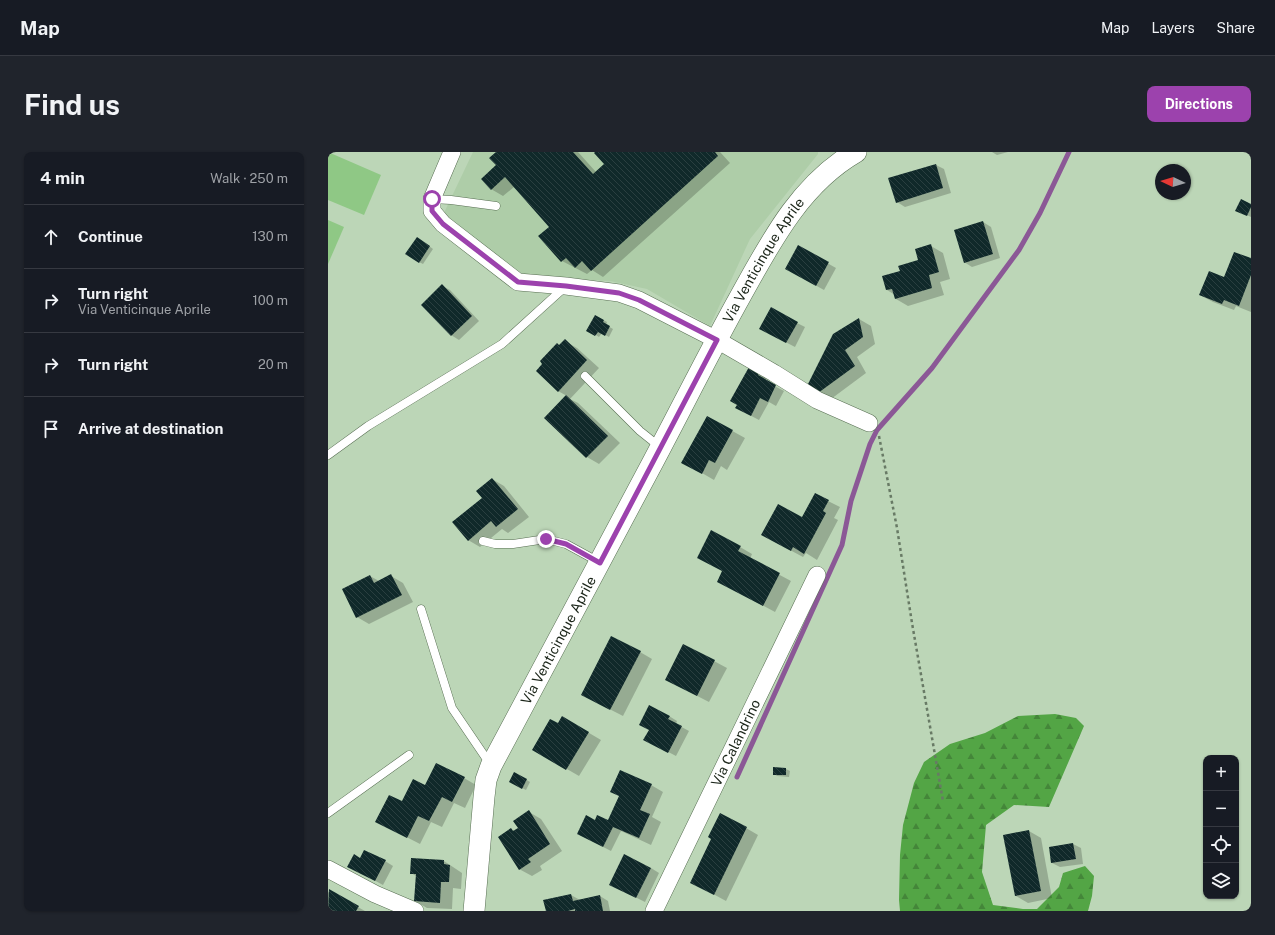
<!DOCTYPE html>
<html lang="en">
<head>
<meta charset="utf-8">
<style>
  body { margin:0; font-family:"Public Sans",sans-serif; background:#20242c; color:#f1f3f6 }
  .controls { position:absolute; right:12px; bottom:12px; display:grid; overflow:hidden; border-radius:8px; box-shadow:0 1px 3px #0004 }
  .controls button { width:36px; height:36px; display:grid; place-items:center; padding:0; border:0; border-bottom:1px solid #363941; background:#171b24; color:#f1f3f6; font:20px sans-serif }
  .compass { position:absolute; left:827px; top:12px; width:36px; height:36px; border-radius:50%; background:#171b24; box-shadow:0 1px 3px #0004; rotate:274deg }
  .stop { position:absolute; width:12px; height:12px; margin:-9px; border:3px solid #9c42ad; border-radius:50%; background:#fff }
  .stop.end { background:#9c42ad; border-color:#fff; box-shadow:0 1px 4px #0008 }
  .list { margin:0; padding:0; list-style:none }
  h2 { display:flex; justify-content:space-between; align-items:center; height:52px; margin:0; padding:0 16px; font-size:17px }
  h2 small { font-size:13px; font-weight:400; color:#9ea1a6 }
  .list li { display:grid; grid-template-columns:26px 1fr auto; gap:12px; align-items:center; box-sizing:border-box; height:64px; padding:0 16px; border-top:1px solid #363941 }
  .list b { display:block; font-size:15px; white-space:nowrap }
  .list p { margin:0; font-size:13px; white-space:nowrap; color:#9ea1a6 }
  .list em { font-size:13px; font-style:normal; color:#9ea1a6 }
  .icon { flex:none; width:22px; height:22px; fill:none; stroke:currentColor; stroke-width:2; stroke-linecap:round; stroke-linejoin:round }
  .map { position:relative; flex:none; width:923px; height:759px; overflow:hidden; border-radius:8px }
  header { display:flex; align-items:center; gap:24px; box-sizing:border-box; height:56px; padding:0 20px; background:#171b24; border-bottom:1px solid #363941 }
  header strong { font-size:19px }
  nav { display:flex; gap:22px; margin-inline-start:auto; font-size:14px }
  .intro { display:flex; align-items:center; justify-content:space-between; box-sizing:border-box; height:96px; padding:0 24px }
  h1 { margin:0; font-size:28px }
  .button { padding:10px 18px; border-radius:8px; background:#9c42ad; color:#fff; font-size:14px; font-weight:700 }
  main { display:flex; gap:24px; padding:0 24px }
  aside { flex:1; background:#171b24; border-radius:8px; box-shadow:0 1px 3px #0004 }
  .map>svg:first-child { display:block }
  .built { fill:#aecda8 }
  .grass { fill:#8fc885 }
  .forest { fill:url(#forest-firs) }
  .shadow { fill:#0003 }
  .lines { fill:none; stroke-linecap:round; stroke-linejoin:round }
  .stream { stroke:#8b5896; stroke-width:5 }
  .building { fill:url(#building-back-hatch) }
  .service-casing { stroke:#576e52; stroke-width:9 }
  .minor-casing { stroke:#576e52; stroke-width:18 }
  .tertiary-casing { stroke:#576e52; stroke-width:22 }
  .path { stroke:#687a65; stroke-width:2.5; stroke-dasharray:3 3; stroke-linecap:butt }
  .service { stroke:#fff; stroke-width:8 }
  .minor { stroke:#fff; stroke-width:17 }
  .tertiary { stroke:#fff; stroke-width:21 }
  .route { stroke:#9c42ad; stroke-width:5 }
  .labels { text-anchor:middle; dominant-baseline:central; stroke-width:4; stroke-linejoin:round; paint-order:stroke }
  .street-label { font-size:14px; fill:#1b2519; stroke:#c8e3c4 }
</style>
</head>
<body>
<header>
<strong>Map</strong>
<nav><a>Map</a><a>Layers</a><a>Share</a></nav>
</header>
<div class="intro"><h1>Find us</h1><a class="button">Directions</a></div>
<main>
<aside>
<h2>4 min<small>Walk · 250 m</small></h2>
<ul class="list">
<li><svg class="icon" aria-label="ahead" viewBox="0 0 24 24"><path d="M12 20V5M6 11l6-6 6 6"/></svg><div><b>Continue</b></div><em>130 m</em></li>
<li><svg class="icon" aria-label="right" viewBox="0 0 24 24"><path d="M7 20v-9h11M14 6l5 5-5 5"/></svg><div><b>Turn right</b><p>Via Venticinque Aprile</p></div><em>100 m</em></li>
<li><svg class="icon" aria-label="right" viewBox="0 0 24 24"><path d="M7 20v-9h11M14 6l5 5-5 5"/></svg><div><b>Turn right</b></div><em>20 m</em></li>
<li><svg class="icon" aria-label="arrive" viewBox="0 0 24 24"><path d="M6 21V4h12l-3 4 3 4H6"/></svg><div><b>Arrive at destination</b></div></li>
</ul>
</aside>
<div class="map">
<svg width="923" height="759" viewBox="0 0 923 759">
  <defs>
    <pattern id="forest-firs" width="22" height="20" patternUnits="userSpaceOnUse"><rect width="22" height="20" fill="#53a545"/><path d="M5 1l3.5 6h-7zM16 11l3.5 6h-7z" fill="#448639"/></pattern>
    <pattern id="building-back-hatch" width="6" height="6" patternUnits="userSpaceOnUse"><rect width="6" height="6" fill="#10292a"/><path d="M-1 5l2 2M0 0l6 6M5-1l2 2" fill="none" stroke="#2a3f40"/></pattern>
  </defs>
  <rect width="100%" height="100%" fill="#bcd6b7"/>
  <!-- built -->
  <path class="built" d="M145 0H490V2L422 87 382 174 319 137 282 129 213 126 193 121 174 107 115 63Z"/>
  <!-- grass -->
  <g class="grass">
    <path d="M0 0 53 23 36 63 0 48Z"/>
    <path d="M0 68 16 75 0 112Z"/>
  </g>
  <!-- forest -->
  <path class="forest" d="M727 562 748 566 756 574 721 655 686 653 658 673 654 720 665 753 695 757H709L731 735 735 721 757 714 766 724 764 744 760 759H572L571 748 572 703 575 673 586 631 596 610 622 592 657 581 690 564Z"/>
  <!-- shadow -->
  <g class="shadow">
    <path d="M169 0H250L268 20 277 12 268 0H392L402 11 275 125 264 118 259 122 234 109 212 84 222 75 186 35 175 44 163 37 169 13Z"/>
    <path d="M664 0H680L669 3Z"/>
    <path d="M608 13 616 17 623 41 577 55 569 50Z"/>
    <path d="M923 53V65L912 60Z"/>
    <path d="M655 70 663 75 672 106 644 115 636 110Z"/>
    <path d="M93 88 105 97 95 112 91 110Z"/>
    <path d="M603 94 615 101 622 127 612 130 616 143 580 154 568 147 567 143 559 138 573 120 592 109Z"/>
    <path d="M471 95 508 116 496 138 458 117Z"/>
    <path d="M923 107V160L908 154 906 158 885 150 872 143Z"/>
    <path d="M114 134 122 138 151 169 131 188 123 183Z"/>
    <path d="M268 164 279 170 278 173 285 177 281 185 274 181 271 185 260 178Z"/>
    <path d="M531 167 543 174 547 192 529 205 538 221 503 247 479 235Z"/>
    <path d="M469 171 477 175 467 195 440 181Z"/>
    <path d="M237 189 249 196 271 216 242 247 250 251 292 291 271 312 259 305 217 266 239 244 230 239 232 194Z"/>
    <path d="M421 216 439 226 437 229 456 239 448 254 441 250 431 268 408 256Z"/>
    <path d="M379 265 417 286 399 318 393 314 386 328 355 310Z"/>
    <path d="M164 327 176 334 201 365 180 381 174 377 152 395 140 388 155 346Z"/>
    <path d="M500 349 512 355 506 366 510 368 489 408 478 401 475 405 447 390 475 367Z"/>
    <path d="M412 395 424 402 422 407 463 429 447 460 402 436 395 420Z"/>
    <path d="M42 424 51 429 63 424 75 431 85 450 41 472 29 465Z"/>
    <path d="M356 493 399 516 381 550 338 528Z"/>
    <path d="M312 500 324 507 295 564 254 543Z"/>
    <path d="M341 564 349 569 348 572 361 579 348 604 325 592Z"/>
    <path d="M234 565 273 588 251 624 206 598 230 573Z"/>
    <path d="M458 617 462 619 461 625 449 624 446 622Z"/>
    <path d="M187 621 202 630 198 638 182 630Z"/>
    <path d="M136 626 148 633 137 656 126 651 114 675 103 670 92 692 61 676 74 651 98 635Z"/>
    <path d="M323 633 335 640 324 665 333 670 323 693 293 679 283 699 250 682 267 669H280L292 644Z"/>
    <path d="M201 660 213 667 234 699 212 714 214 718 204 724 191 717 183 677 187 679 192 677Z"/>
    <path d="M418 676 430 683 398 749 376 737 384 687Z"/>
    <path d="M701 679 713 686 724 746 700 751 688 744Z"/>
    <path d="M745 692 753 696 755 712 732 715 724 711 722 695Z"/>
    <path d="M33 707 57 709 65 714 55 733 29 719Z"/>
    <path d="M116 709 134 721 133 737 125 736 124 757 99 756 87 749 88 724 83 721Z"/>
    <path d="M323 716 331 721 317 750 291 737Z"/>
    <path d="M1 739 37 759H0V741Z"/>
    <path d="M243 743 252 748 272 744 280 749 282 759H217Z"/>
  </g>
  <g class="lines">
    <!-- stream -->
    <path class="stream" d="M409 625 514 393 523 349 542 292 549 278 604 216 691 98 712 61 741 0"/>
  </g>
  <!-- building -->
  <g class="building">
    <path d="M168 0H245L265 22 276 12 266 1 267 0H387L390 4 263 119 254 109 247 116 238 106 233 110 210 84 221 75 177 25 163 38 153 27 168 13 161 6Z"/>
    <path d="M608 12 615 36 568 51 560 26Z"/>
    <path d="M913 47 923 52V55L919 64 907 59Z"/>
    <path d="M655 69 665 102 636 111 626 78Z"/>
    <path d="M89 85 102 94 91 111 77 102Z"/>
    <path d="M603 92 611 120 601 123 604 136 567 147 564 137 558 138 554 124 572 119 570 114 590 108 587 97Z"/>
    <path d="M470 93 501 110 488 134 457 117Z"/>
    <path d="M906 100 923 106V123L911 154 896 148 894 152 871 143 881 119 896 125Z"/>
    <path d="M114 132 144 164 123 184 93 153Z"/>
    <path d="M443 155 470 170 458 191 431 177Z"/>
    <path d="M267 163 276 168 275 170 282 174 277 184 270 180 267 184 258 179Z"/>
    <path d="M531 166 535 185 517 198 527 214 490 241 478 236 505 182Z"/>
    <path d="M237 187 259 208 230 240 208 219 214 212 212 209 229 191 231 193Z"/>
    <path d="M421 215 431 220 430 223 448 233 440 250 432 246 423 264 407 256 409 253 402 249Z"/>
    <path d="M238 243 280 284 258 306 216 266Z"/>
    <path d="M379 264 405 278 387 311 381 308 374 322 353 311Z"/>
    <path d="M164 326 190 357 168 375 163 369 140 389 124 370 154 346 148 339Z"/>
    <path d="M487 341 501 348 495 359 498 361 476 402 465 395 463 399 433 383 450 352 474 365Z"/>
    <path d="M383 378 413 394 410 399 452 421 435 454 389 430 394 419 369 406Z"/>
    <path d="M63 422 74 443 28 466 14 437 42 423 46 431Z"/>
    <path d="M283 484 313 499 282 558 253 543Z"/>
    <path d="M355 492 387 508 369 544 337 528Z"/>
    <path d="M321 553 342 564 340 567 354 574 340 601 315 588 321 578 311 573Z"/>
    <path d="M234 564 261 580 238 618 204 598 222 567 230 571Z"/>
    <path d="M108 611 137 625 124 650 114 645 101 669 90 664 79 686 47 670 61 643 74 649 85 627 97 633Z"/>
    <path d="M445 615 458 616V623H445Z"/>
    <path d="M292 618 324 632 312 658 322 662 311 686 285 675 275 695 249 682 258 663 267 668 269 663 280 668 291 644 282 640Z"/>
    <path d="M186 620 199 627 194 637 181 630Z"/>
    <path d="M201 658 222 692 200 707 203 710 191 718 170 685 183 676 185 679 190 676 185 669Z"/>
    <path d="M392 661 419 675 386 743 362 731 383 687 380 685Z"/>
    <path d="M701 678 713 739 687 744 675 683Z"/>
    <path d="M745 691 748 707 723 711 721 695Z"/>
    <path d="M36 698 58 708 47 729 19 715 26 702 32 706Z"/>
    <path d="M296 702 323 716 308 746 281 733Z"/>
    <path d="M83 706 116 708V712L122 713 121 730H113L112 751 86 749 88 722H82Z"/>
    <path d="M1 737 31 754 28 759H0Z"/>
    <path d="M243 742 245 749 272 743 275 759H247V757L240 759H218L215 748Z"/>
  </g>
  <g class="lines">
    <defs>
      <g id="service">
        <path d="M104 47 123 48 168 54"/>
        <path d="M257 224 312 279 332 295"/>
        <path d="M0 303 40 274 174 192 238 134"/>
        <path d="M155 389 167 392H185L218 387 238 392 271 410"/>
        <path d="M93 457 124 556 162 612"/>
        <path d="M0 661 81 603"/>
      </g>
      <g id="minor">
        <path d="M124 0 104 47V59L115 72 190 130 238 134 291 141 311 148 389 188 446 221 489 248 541 271"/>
        <path d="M0 717 47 742 87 759"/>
        <path id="s1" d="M326 759 489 423"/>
      </g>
      <g id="tertiary">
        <path id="s2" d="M146 759 156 645 158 628 163 614C218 512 272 410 326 308 353 257 379 205 407 154 439 97 469 34 528 0"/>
      </g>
    </defs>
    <!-- service casing -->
    <use href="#service" class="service-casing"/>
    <!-- minor casing -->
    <use href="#minor" class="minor-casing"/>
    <!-- tertiary casing -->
    <use href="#tertiary" class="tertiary-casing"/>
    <!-- path -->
    <path class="path" d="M551 284 569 376 584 471 615 649"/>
    <!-- service -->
    <use href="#service" class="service"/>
    <!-- minor -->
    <use href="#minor" class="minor"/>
    <!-- tertiary -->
    <use href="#tertiary" class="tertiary"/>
  </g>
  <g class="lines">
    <!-- route -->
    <path class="route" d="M104 47V59L115 72 190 130 238 134 291 141 311 148 389 188 272 411 238 392 218 387"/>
  </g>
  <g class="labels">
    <!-- street labels -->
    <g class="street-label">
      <text stroke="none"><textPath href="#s2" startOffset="721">Via Venticinque Aprile</textPath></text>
      <text stroke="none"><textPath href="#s2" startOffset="289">Via Venticinque Aprile</textPath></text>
      <text stroke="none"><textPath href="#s1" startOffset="187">Via Calandrino</textPath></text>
    </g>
  </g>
</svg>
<div class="controls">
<button>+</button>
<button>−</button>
<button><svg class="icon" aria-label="locate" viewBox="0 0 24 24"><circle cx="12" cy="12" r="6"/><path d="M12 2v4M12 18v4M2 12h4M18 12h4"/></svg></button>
<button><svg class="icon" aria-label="layers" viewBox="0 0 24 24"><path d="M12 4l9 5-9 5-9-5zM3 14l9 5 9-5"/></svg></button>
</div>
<svg class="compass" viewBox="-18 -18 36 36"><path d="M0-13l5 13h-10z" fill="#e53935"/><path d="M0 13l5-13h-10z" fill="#9ea1a6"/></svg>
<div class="stop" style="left:104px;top:47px"></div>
<div class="stop end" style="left:218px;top:387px"></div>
</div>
</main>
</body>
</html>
